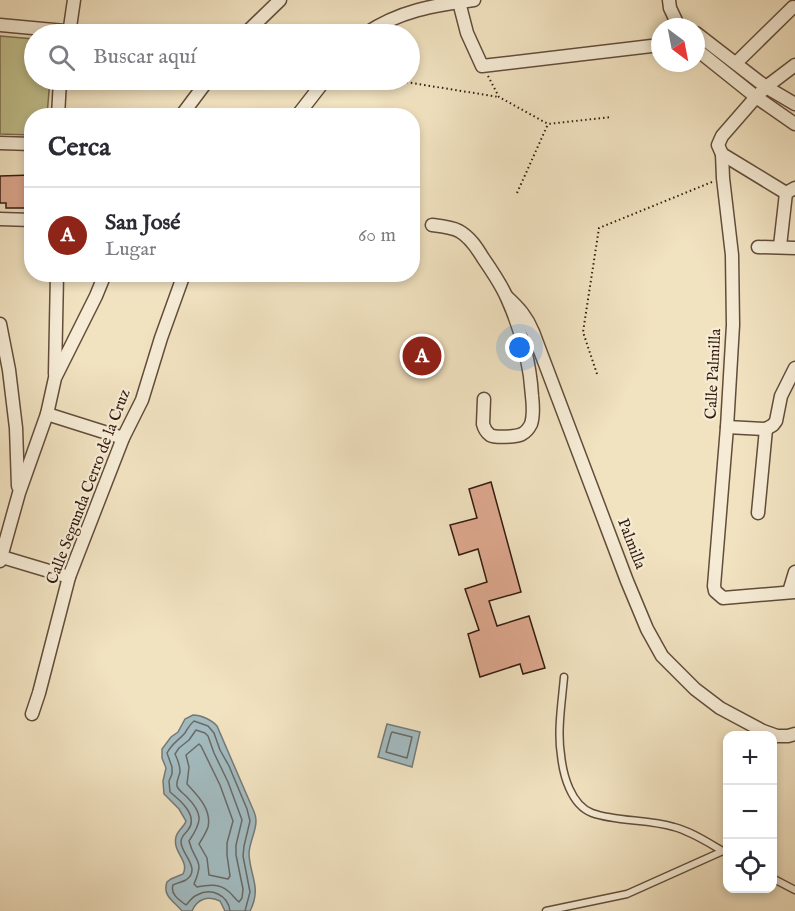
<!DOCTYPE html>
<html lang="es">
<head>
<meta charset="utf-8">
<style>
  body { margin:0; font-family:"IM FELL English",serif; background:#f7f7f7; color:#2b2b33 }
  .controls { position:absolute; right:18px; bottom:18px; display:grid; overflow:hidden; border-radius:12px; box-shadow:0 3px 9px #0003 }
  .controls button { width:54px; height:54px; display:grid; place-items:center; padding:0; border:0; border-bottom:2px solid #e1e1e2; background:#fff; color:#2b2b33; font:30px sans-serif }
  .compass { position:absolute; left:651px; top:18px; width:54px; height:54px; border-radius:50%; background:#fff; box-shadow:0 3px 9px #0003; rotate:148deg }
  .you { position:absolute; left:520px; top:348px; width:21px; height:21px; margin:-15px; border:4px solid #fff; border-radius:50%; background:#1a73e8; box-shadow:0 0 0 9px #1a73e833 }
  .badge { display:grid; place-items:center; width:39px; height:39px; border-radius:50%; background:#8f2418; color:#fff; font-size:20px; font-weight:700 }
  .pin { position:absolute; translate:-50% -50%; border:3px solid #fff; box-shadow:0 2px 6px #0006 }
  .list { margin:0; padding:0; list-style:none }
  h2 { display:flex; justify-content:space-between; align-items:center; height:78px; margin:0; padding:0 24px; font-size:26px }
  h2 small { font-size:20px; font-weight:400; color:#7c7c81 }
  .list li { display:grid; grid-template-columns:39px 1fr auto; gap:18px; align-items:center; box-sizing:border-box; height:96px; padding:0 24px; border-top:2px solid #e1e1e2 }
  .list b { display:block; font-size:22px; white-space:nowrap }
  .list p { margin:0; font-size:20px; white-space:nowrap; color:#7c7c81 }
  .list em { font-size:20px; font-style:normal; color:#7c7c81 }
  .icon { flex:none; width:33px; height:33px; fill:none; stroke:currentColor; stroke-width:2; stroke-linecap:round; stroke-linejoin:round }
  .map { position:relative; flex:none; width:795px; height:911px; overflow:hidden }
  .search { position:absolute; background:#fff; box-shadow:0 3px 9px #0003; left:24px; top:24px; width:396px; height:66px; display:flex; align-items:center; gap:15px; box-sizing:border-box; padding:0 21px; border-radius:33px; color:#7c7c81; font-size:22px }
  .panel { position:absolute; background:#fff; box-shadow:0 3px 9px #0003; left:24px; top:108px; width:396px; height:174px; border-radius:24px }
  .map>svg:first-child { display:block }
  .green { fill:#c1c18d; stroke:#7a6e4e; stroke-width:1.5 }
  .water { fill:#a2babe; stroke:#757a78; stroke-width:1.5 }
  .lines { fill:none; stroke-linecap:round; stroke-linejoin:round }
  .shore { stroke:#6a6a66; stroke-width:1.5 }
  .building { fill:#dea88f; stroke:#321b0f; stroke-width:1.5 }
  .service-casing { stroke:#624d3b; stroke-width:9 }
  .minor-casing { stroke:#624d3b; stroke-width:15 }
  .path { stroke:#321b0f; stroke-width:2; stroke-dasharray:1.5 3; stroke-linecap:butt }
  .service { stroke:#f6ecd6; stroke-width:6 }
  .minor { stroke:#f6ecd6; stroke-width:12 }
  .labels { text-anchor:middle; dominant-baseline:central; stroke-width:4.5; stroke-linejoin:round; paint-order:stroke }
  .street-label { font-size:16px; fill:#321b0f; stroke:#f6ecd6 }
</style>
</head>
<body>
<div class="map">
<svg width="795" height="911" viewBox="0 0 795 911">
  <rect width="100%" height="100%" fill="#f1e2c0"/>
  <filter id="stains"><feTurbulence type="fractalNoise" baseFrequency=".00333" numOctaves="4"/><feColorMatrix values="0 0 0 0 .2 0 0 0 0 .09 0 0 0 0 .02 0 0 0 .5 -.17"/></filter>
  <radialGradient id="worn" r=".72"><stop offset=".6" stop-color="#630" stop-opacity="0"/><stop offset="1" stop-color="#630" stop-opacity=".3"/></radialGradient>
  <!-- green -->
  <path class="green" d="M0 36 34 39V80H50L47 115 32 116 31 135 0 134Z"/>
  <!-- water -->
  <g class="water">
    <path d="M193 715C201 715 212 720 217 726L252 807C254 811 256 816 256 821 256 832 249 843 249 854 250 876 262 888 250 911H225L220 901C208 895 197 899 192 911H182C174 901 162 896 167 882L171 879 183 874C190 861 172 852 176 837 177 831 184 827 186 821L179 809 164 794 163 781 166 768 162 758V749L171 737 178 732 185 719Z"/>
    <path d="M387 724 420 732 412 767 378 757Z"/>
  </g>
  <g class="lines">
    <!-- shore -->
    <g class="shore">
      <path d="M196 730 205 733 208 736 214 753 228 782 242 820 236 845V855L243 889 242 898 239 902C235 899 232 894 228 891 219 883 207 885 197 887L194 884C205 858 195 864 189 841 202 822 204 814 186 796 183 793 178 790 177 786 176 781 179 777 180 772 180 765 178 760 175 754L179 748 189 740Z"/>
      <path d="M392 732 412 737 407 758 386 752 391 734Z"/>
      <path d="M199 744 201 746 220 785 233 821 227 843V855L230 876 228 879 209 875 207 858 199 844C202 839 206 833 208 827 212 809 197 795 187 784L189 767 186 755Z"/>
      <path d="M230 911C228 895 211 887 197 895 192 897 189 902 186 905 179 900 170 894 173 885 177 883 182 882 186 880 202 869 181 854 181 842 181 836 185 834 188 830 199 816 180 800 170 792L169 781 172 774V767L167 753C172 743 178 741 185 733 188 728 189 725 194 721L208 726 214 733 220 750 229 766 247 809 250 821 244 846 243 856 250 892 245 911"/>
    </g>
  </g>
  <!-- building -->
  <g class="building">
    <path d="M32 175V208H6V203H0V176Z"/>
    <path d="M491 482 521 592 489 601 497 626 529 616 545 668 523 674 520 664 480 677 468 634 479 630 465 589 487 582 478 549 459 555 450 525 477 518 469 489Z"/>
  </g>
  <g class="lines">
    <defs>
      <g id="service">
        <path d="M564 677C562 701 557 731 561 755 563 775 571 805 592 813 617 822 648 819 674 827 693 832 710 844 728 854"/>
        <path d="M772 878 795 890"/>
        <path d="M546 911 627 894 723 851"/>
      </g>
      <g id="minor">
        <path d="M669 0 670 8 679 27"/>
        <path d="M459 2 467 33 482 66 660 45"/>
        <path d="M0 25 97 34"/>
        <path d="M696 33 766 87 795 104"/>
        <path d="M69 34 74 0"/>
        <path d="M245 34 280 0"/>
        <path d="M365 34C399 11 434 5 474 0"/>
        <path d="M696 49 756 97 795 124"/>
        <path d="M736 63 793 7"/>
        <path d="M58 116 60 80"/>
        <path d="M181 116 208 80"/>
        <path d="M297 116 325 80"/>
        <path d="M0 143 32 144"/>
        <path d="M722 154 723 178 732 255 733 325 727 427 714 586 715 591 723 598 795 592"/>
        <path d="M786 193 722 154 718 145 722 136 756 97 766 87 795 65"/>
        <path d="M0 219 32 220"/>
        <path d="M432 225C440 226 451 227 459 231 470 237 477 248 483 258 492 271 501 284 507 298 521 329 530 362 532 396 533 405 534 415 531 424 529 428 526 432 522 434 517 437 495 438 490 435 486 432 484 428 483 424L484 399"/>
        <path d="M780 246 786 193 795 188"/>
        <path d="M758 247 795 248"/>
        <path d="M507 297C519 308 527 317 533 332L627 581 647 629 662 656 695 689 720 708 763 731 777 736H788L795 734"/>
        <path d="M0 324 9 370 16 428 18 486"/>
        <path d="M55 374 57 274"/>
        <path d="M47 414 123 438"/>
        <path d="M727 427 766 429 773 425 776 421 781 396 795 368"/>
        <path d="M758 513 766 429"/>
        <path d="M2 557 69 577"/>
        <path d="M0 561 19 493 47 414 55 378 96 296 105 274"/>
        <path d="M789 592 795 572"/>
        <path d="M32 714 39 693 69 577 123 438 142 400 161 338 184 274"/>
      </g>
    </defs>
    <!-- service casing -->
    <use href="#service" class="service-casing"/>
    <!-- minor casing -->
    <use href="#minor" class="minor-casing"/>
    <!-- path -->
    <g class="path">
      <path d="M488 76 499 97 548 124 611 117"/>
      <path d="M393 80 499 97"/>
      <path d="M517 193 548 124"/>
      <path d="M597 374 583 332 599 228 712 182"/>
    </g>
    <!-- service -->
    <use href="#service" class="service"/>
    <!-- minor -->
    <use href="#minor" class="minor"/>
  </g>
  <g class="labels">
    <!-- street labels -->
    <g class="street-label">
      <text transform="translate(714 374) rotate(-87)">Calle Palmilla</text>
      <text transform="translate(89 487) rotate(-69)">Calle Segunda Cerro de la Cruz</text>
      <text transform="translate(631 544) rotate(69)">Palmilla</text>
    </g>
  </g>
  <rect width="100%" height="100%" filter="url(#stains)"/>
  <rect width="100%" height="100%" fill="url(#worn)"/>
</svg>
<div class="controls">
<button>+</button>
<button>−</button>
<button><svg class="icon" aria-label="locate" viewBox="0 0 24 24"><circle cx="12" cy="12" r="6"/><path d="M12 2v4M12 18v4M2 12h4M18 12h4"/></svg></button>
</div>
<svg class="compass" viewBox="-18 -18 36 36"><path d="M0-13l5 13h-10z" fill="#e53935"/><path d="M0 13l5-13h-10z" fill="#7c7c81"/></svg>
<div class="you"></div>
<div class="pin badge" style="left:422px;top:356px">A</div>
<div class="search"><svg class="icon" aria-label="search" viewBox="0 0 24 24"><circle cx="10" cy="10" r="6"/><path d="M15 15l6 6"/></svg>Buscar aquí</div>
<section class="panel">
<h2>Cerca<small></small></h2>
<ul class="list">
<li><span class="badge">A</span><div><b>San José</b><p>Lugar</p></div><em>60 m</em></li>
</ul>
</section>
</div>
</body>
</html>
